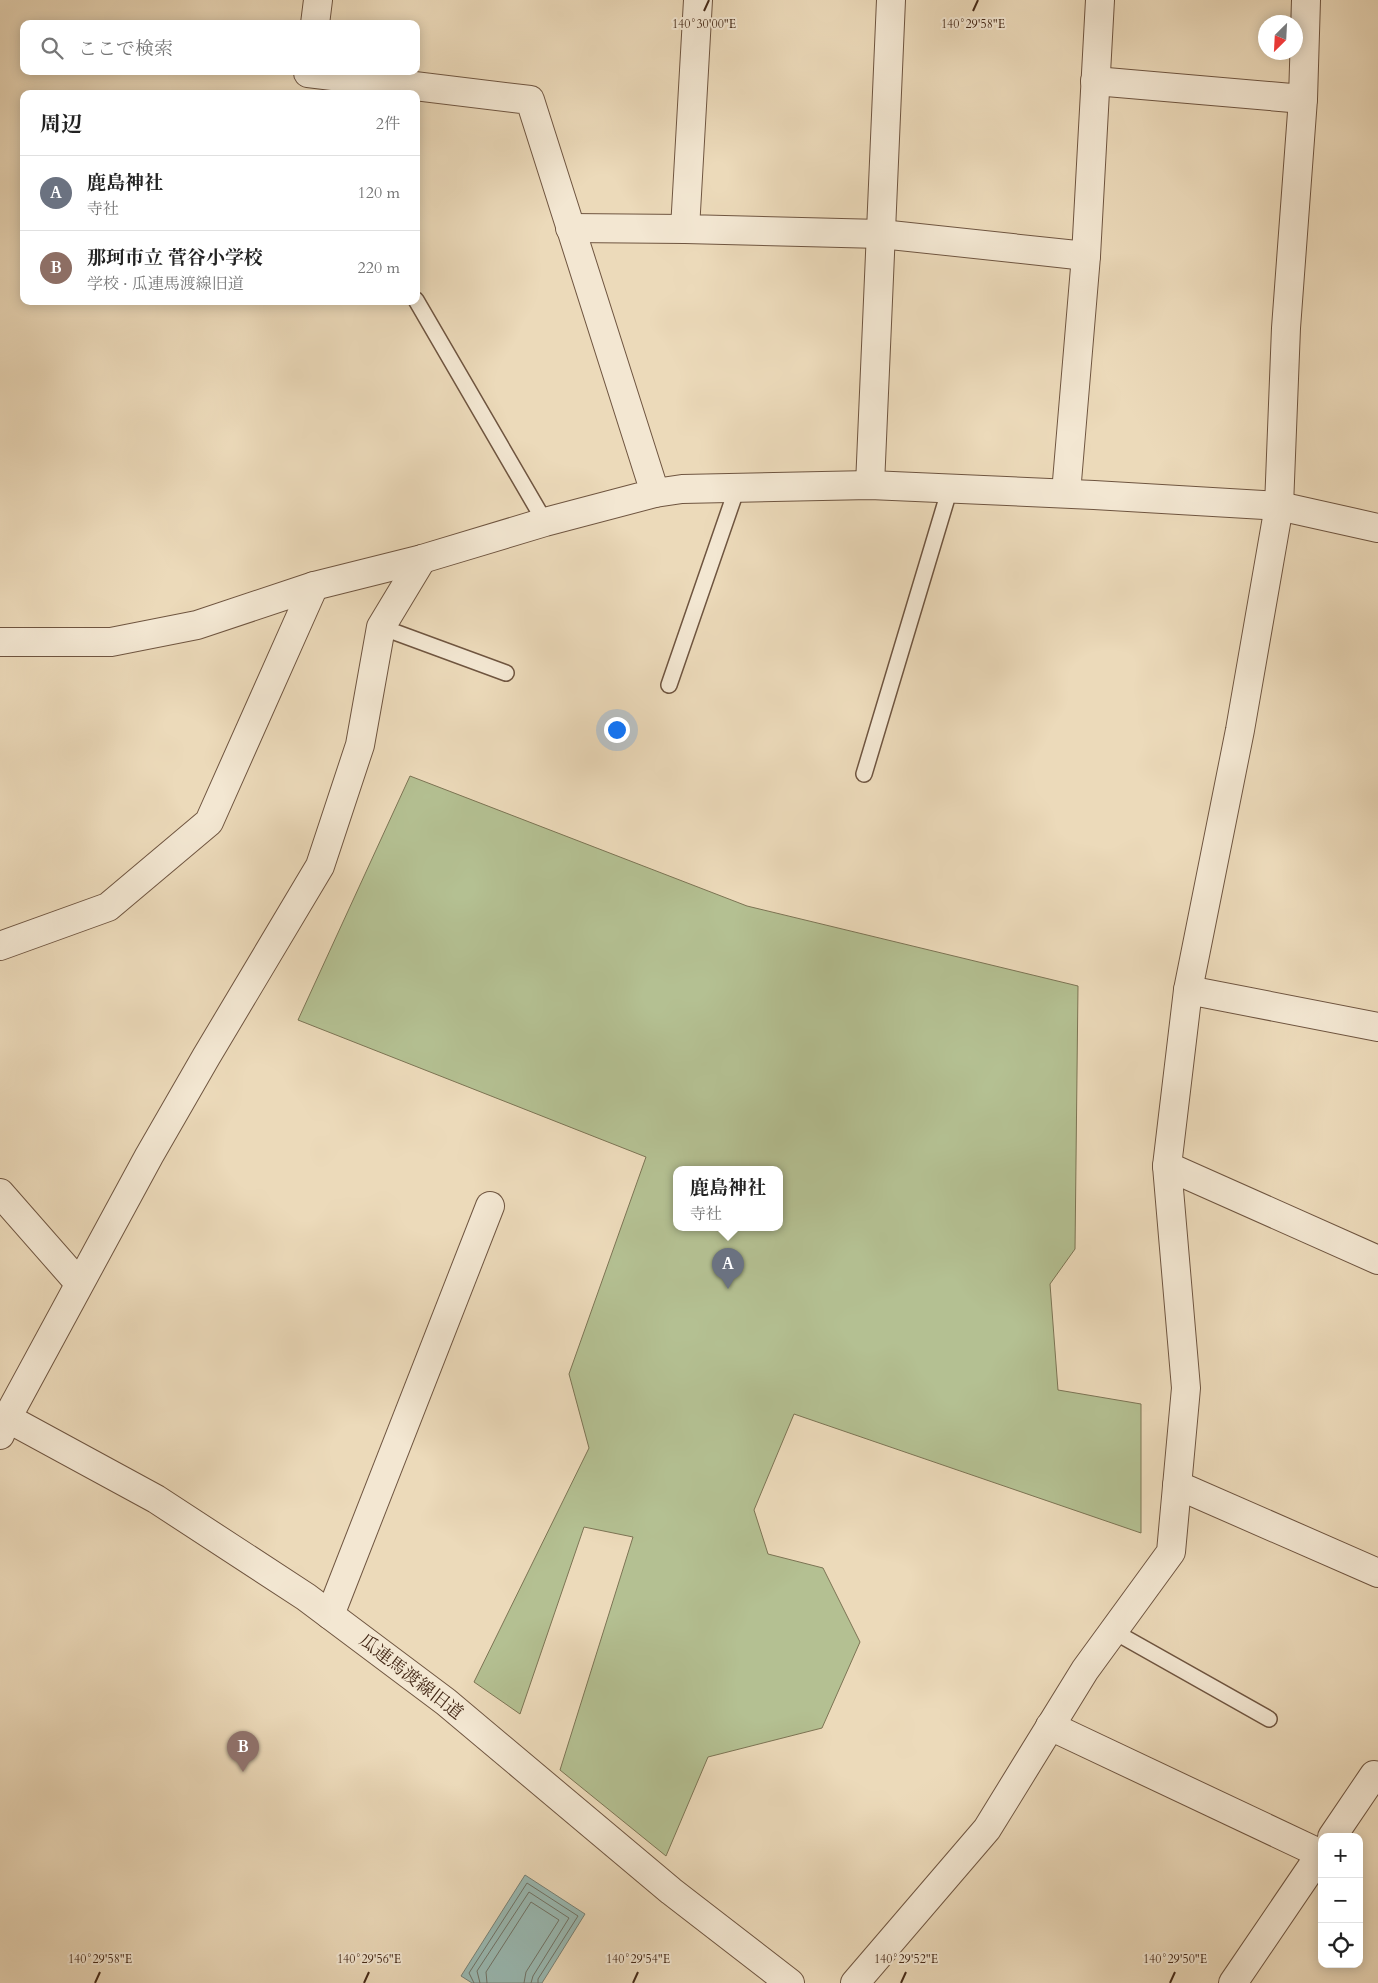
<!DOCTYPE html>
<html lang="ja">
<head>
<meta charset="utf-8">
<style>
  body { margin:0; font-family:Cardo,"Noto Serif JP",serif; background:#f2f2f2; color:#222 }
  .controls { position:absolute; right:15px; bottom:15px; display:grid; overflow:hidden; border-radius:10px; box-shadow:0 2px 12px #0003 }
  .controls button { width:45px; height:45px; display:grid; place-items:center; padding:0; border:0; border-bottom:1px solid #e0e0e0; background:#fff; color:#222; font:25px sans-serif }
  .compass { position:absolute; left:1258px; top:15px; width:45px; height:45px; border-radius:50%; background:#fff; box-shadow:0 2px 12px #0003; rotate:204deg }
  .you { position:absolute; left:616px; top:729px; width:18px; height:18px; margin:-12px; border:4px solid #fff; border-radius:50%; background:#1a73e8; box-shadow:0 0 0 8px #1a73e833 }
  .badge { display:grid; place-items:center; width:32px; height:32px; border-radius:50%; background:#8f2418; color:#fff; font-size:16px; font-weight:700 }
  .pin { position:absolute; translate:-50% -41px; filter:drop-shadow(0 1px 2px #0008) }
  .pin::after { content:''; position:absolute; top:26px; width:18px; height:15px; background:inherit; clip-path:polygon(0 0,100% 0,50% 100%) }
  .popup { position:absolute; left:673px; top:1166px; width:110px; height:65px; box-sizing:border-box; display:grid; place-content:center; border-radius:10px; background:#fff; filter:drop-shadow(0 1px 4px #0005); font-size:16px; white-space:nowrap; color:#767676 }
  .popup b { font-size:19px; color:#222 }
  .popup::after { content:''; position:absolute; left:50%; top:100%; margin-left:-10px; border:10px solid transparent; border-top-color:#fff }
  .list { margin:0; padding:0; list-style:none }
  h2 { display:flex; justify-content:space-between; align-items:center; height:65px; margin:0; padding:0 20px; font-size:21px }
  h2 small { font-size:16px; font-weight:400; color:#767676 }
  .list li { display:grid; grid-template-columns:32px 1fr auto; gap:15px; align-items:center; box-sizing:border-box; height:75px; padding:0 20px; border-top:1px solid #e0e0e0 }
  .list b { display:block; font-size:19px; white-space:nowrap }
  .list p { margin:0; font-size:16px; white-space:nowrap; color:#767676 }
  .list em { font-size:16px; font-style:normal; color:#767676 }
  .icon { flex:none; width:28px; height:28px; fill:none; stroke:currentColor; stroke-width:2; stroke-linecap:round; stroke-linejoin:round }
  .map { position:relative; flex:none; width:1378px; height:1983px; overflow:hidden }
  .search { position:absolute; background:#fff; box-shadow:0 2px 12px #0003; left:20px; top:20px; width:400px; height:55px; display:flex; align-items:center; gap:12px; box-sizing:border-box; padding:0 18px; border-radius:10px; color:#767676; font-size:19px }
  .panel { position:absolute; background:#fff; box-shadow:0 2px 12px #0003; left:20px; top:90px; width:400px; height:215px; border-radius:10px }
  .map>svg:first-child { display:block }
  .green { fill:#b4c092; stroke:#7c7454; fill-rule:evenodd }
  .water { fill:#99bab4; stroke:#778075 }
  .lines { fill:none; stroke-linecap:round; stroke-linejoin:round }
  .shore { stroke:#6f7266; stroke-width:1 }
  .service-casing { stroke:#6f5540; stroke-width:18 }
  .minor-casing { stroke:#6f5540; stroke-width:30 }
  .tertiary-casing { stroke:#6f5540; stroke-width:30 }
  .service { stroke:#f3e7d2; stroke-width:15 }
  .minor { stroke:#f3e7d2; stroke-width:28 }
  .tertiary { stroke:#f3e7d2; stroke-width:28 }
  .ticks { fill:none; stroke:#452917; stroke-width:2 }
  .labels { text-anchor:middle; dominant-baseline:central; stroke-width:4; stroke-linejoin:round; paint-order:stroke }
  .street-label { font-size:18px; fill:#452917; stroke:#f3e7d2 }
  .ticks-label { font-size:12px; text-anchor:middle; fill:#452917; stroke:#f3e7d2; stroke-width:4; stroke-linejoin:round; paint-order:stroke }
</style>
</head>
<body>
<div class="map">
<svg width="1378" height="1983" viewBox="0 0 1378 1983">
  <rect width="100%" height="100%" fill="#ecdaba"/>
  <filter id="stains"><feTurbulence type="fractalNoise" baseFrequency=".004" numOctaves="4"/><feColorMatrix values="0 0 0 0 .2 0 0 0 0 .09 0 0 0 0 .02 0 0 0 .5 -.17"/></filter>
  <radialGradient id="worn" r=".72"><stop offset=".6" stop-color="#630" stop-opacity="0"/><stop offset="1" stop-color="#630" stop-opacity=".3"/></radialGradient>
  <!-- green -->
  <path class="green" d="M410 776 747 906 1078 986 1075 1249 1050 1284 1058 1390 1141 1404V1533L794 1414 754 1510 768 1554 823 1568 860 1642 822 1728 708 1757 666 1856 560 1770 633 1537 584 1527 520 1714 474 1682 589 1448 569 1374 646 1157 298 1020ZM677 1170H779V1228H677Z"/>
  <!-- water -->
  <path class="water" d="M525 1875 585 1914 542 1983H472L461 1976Z"/>
  <g class="lines">
    <!-- shore -->
    <g class="shore">
      <path d="M474 1983 469 1973 527 1883 578 1916 538 1979V1983"/>
      <path d="M480 1983 477 1971 529 1892 569 1918 533 1976 531 1983"/>
      <path d="M487 1983 486 1972 531 1902 559 1920 526 1972 524 1983"/>
    </g>
    <defs>
      <g id="service">
        <path d="M416 300 545 522"/>
        <path d="M381 627 506 673"/>
        <path d="M669 685 737 488"/>
        <path d="M864 774 950 488"/>
        <path d="M1113 1631 1269 1719"/>
      </g>
      <g id="minor">
        <path d="M698 0 685 229 881 234 1086 256 1100 0"/>
        <path d="M315 24 318 0"/>
        <path d="M1095 81 1303 99"/>
        <path d="M570 228 685 229"/>
        <path d="M870 485 891 0"/>
        <path d="M1066 493 1086 256"/>
        <path d="M0 642H111L197 625 314 586 422 559 545 522 655 493 530 100 308 73 309 71"/>
        <path d="M0 946 108 907 209 822 314 586"/>
        <path d="M1188 990 1378 1027"/>
        <path d="M1167 1166 1378 1260"/>
        <path d="M0 1193 79 1283"/>
        <path d="M0 1435 7 1418 149 1156 206 1057 320 866 360 745 381 627 422 559"/>
        <path d="M1177 1485 1378 1573"/>
        <path d="M330 1615 490 1206"/>
        <path d="M1050 1726 1321 1854"/>
        <path d="M1332 1837 1374 1775"/>
        <path d="M855 1983 987 1829 1085 1670 1171 1552 1186 1388 1167 1166 1188 990 1240 730 1279 506 1286 328 1303 99 1306 0"/>
        <path d="M1233 1983 1322 1852"/>
      </g>
      <g id="tertiary">
        <path d="M655 493 682 489 870 485 1094 495 1279 506 1378 528"/>
        <path d="M0 1416 7 1418 156 1499 306 1597 446 1702 671 1891 790 1983"/>
      </g>
    </defs>
    <!-- service casing -->
    <use href="#service" class="service-casing"/>
    <!-- minor casing -->
    <use href="#minor" class="minor-casing"/>
    <!-- tertiary casing -->
    <use href="#tertiary" class="tertiary-casing"/>
    <!-- service -->
    <use href="#service" class="service"/>
    <!-- minor -->
    <use href="#minor" class="minor"/>
    <!-- tertiary -->
    <use href="#tertiary" class="tertiary"/>
  </g>
  <!-- ticks -->
  <path class="ticks" d="M704 11 709 0M973 11 978 0M95 1983 100 1972M364 1983 369 1972M633 1983 638 1972M901 1983 906 1972M1170 1983 1175 1972"/>
  <g class="labels">
    <!-- street labels -->
    <g class="street-label">
      <text transform="translate(411 1677) rotate(38)">瓜連馬渡線旧道</text>
    </g>
  </g>
  <g class="ticks-label">
    <text x="973" y="28">140°29'58"E</text>
    <text x="704" y="28">140°30'00"E</text>
    <text x="100" y="1963">140°29'58"E</text>
    <text x="369" y="1963">140°29'56"E</text>
    <text x="638" y="1963">140°29'54"E</text>
    <text x="906" y="1963">140°29'52"E</text>
    <text x="1175" y="1963">140°29'50"E</text>
  </g>
  <rect width="100%" height="100%" filter="url(#stains)"/>
  <rect width="100%" height="100%" fill="url(#worn)"/>
</svg>
<div class="controls">
<button>+</button>
<button>−</button>
<button><svg class="icon" aria-label="locate" viewBox="0 0 24 24"><circle cx="12" cy="12" r="6"/><path d="M12 2v4M12 18v4M2 12h4M18 12h4"/></svg></button>
</div>
<svg class="compass" viewBox="-18 -18 36 36"><path d="M0-13l5 13h-10z" fill="#e53935"/><path d="M0 13l5-13h-10z" fill="#767676"/></svg>
<div class="you"></div>
<div class="pin badge" style="left:728px;top:1289px;background:#6b7280">A</div>
<div class="popup"><b>鹿島神社</b>寺社</div>
<div class="pin badge" style="left:243px;top:1772px;background:#8d6e63">B</div>
<div class="search"><svg class="icon" aria-label="search" viewBox="0 0 24 24"><circle cx="10" cy="10" r="6"/><path d="M15 15l6 6"/></svg>ここで検索</div>
<section class="panel">
<h2>周辺<small>2件</small></h2>
<ul class="list">
<li><span class="badge" style="background:#6b7280">A</span><div><b>鹿島神社</b><p>寺社</p></div><em>120 m</em></li>
<li><span class="badge" style="background:#8d6e63">B</span><div><b>那珂市立 菅谷小学校</b><p>学校 · 瓜連馬渡線旧道</p></div><em>220 m</em></li>
</ul>
</section>
</div>
</body>
</html>
